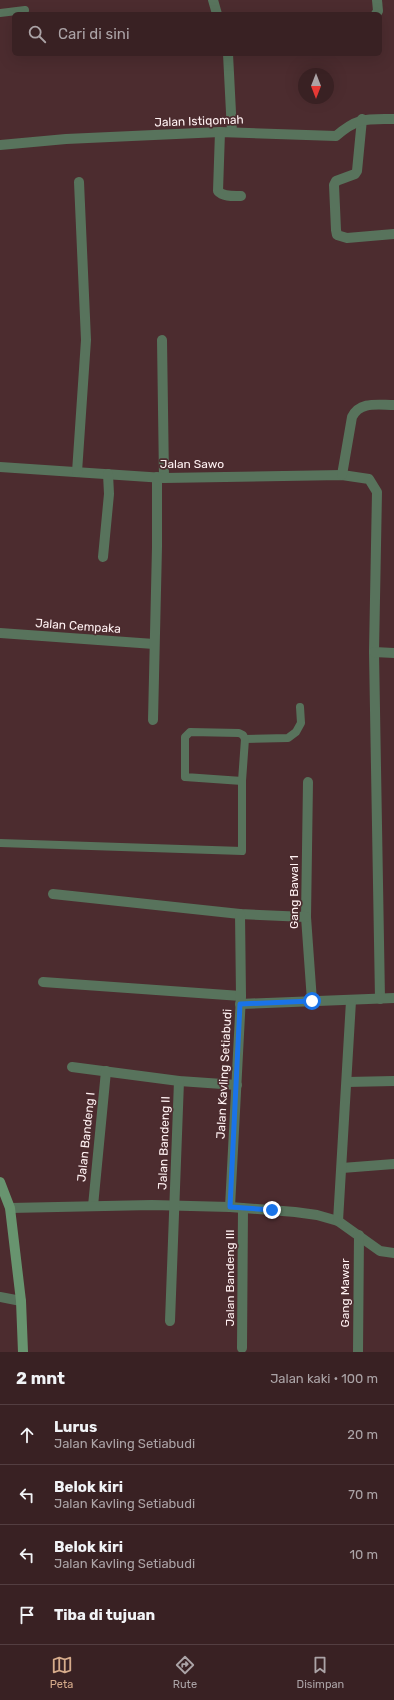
<!DOCTYPE html>
<html lang="id">
<head>
<meta charset="utf-8">
<style>
  body { margin:0; font-family:Rubik,sans-serif; background:#442e30; color:#f1f3f6 }
  .compass { position:absolute; left:298px; top:68px; width:36px; height:36px; border-radius:50%; background:#392123; box-shadow:0 4px 16px #0002; rotate:180deg }
  .stop { position:absolute; width:12px; height:12px; margin:-9px; border:3px solid #1a73e8; border-radius:50%; background:#fff }
  .stop.end { background:#1a73e8; border-color:#fff; box-shadow:0 1px 4px #0008 }
  .list { margin:0; padding:0; list-style:none }
  h2 { display:flex; justify-content:space-between; align-items:center; height:52px; margin:0; padding:0 16px; font-size:17px }
  h2 small { font-size:13px; font-weight:400; color:#aba3a6 }
  .list li { display:grid; grid-template-columns:26px 1fr auto; gap:12px; align-items:center; box-sizing:border-box; height:60px; padding:0 16px; border-top:1px solid #533e41 }
  .list b { display:block; font-size:15px; white-space:nowrap }
  .list p { margin:0; font-size:13px; white-space:nowrap; color:#aba3a6 }
  .list em { font-size:13px; font-style:normal; color:#aba3a6 }
  .icon { flex:none; width:22px; height:22px; fill:none; stroke:currentColor; stroke-width:2; stroke-linecap:round; stroke-linejoin:round }
  .map { position:relative; flex:none; width:394px; height:1352px; overflow:hidden }
  .search { position:absolute; background:#392123; box-shadow:0 4px 16px #0002; left:12px; right:12px; top:12px; height:44px; display:flex; align-items:center; gap:10px; box-sizing:border-box; padding:0 14px; border-radius:6px; color:#aba3a6; font-size:15px }
  .sheet { height:292px; background:#392123 }
  nav { display:flex; justify-content:space-around; align-items:center; box-sizing:border-box; height:56px; border-top:1px solid #533e41; background:#392123; font-size:11px; color:#aba3a6 }
  nav a { display:grid; justify-items:center; gap:2px }
  nav .on { color:#d6ab8b }
  .map>svg:first-child { display:block }
  .lines { fill:none; stroke-linecap:round; stroke-linejoin:round }
  .lane { stroke:#58735c; stroke-width:8 }
  .street { stroke:#58735c; stroke-width:10 }
  .secondary { stroke:#68946f; stroke-width:10 }
  .route { stroke:#1a73e8; stroke-width:5 }
  .labels { text-anchor:middle; dominant-baseline:central; stroke-width:3.5; stroke-linejoin:round; paint-order:stroke }
  .street-label { font-size:12px; fill:#fff1f2; stroke:#4c2c2f }
</style>
</head>
<body>
<div class="map">
<svg width="394" height="1352" viewBox="0 0 394 1352">
  <rect width="100%" height="100%" fill="#4c2c2f"/>
  <g class="lines">
    <!-- lane -->
    <g class="lane">
      <path d="M0 13 25 10"/>
      <path d="M245 739 288 738 296 732 301 723 300 707"/>
      <path d="M0 843 242 851V781L245 739 243 735 239 733 190 732 185 737V777L242 781"/>
    </g>
    <!-- street -->
    <g class="street">
      <path d="M213 0 217 14"/>
      <path d="M376 14 378 11 377 0"/>
      <path d="M228 54 232 132"/>
      <path d="M362 119 357 171 355 174 336 181 334 185 336 230 337 235 347 238 394 234"/>
      <path d="M220 132 218 191C223 197 234 196 241 196"/>
      <path d="M0 145 66 139 220 132 336 136C358 117 366 119 394 119"/>
      <path d="M162 340 164 478"/>
      <path d="M0 467 164 478 342 475 369 479 377 492 374 652 380 999"/>
      <path d="M77 472 86 340 79 182"/>
      <path d="M342 475 352 417C360 401 378 405 394 405"/>
      <path d="M103 557 109 494 108 474"/>
      <path d="M0 633 154 644"/>
      <path d="M374 652 394 653"/>
      <path d="M153 720 157 547V477"/>
      <path d="M308 782 306 917 312 1001"/>
      <path d="M53 894 240 914 306 917"/>
      <path d="M43 982 241 996"/>
      <path d="M240 1004 394 998"/>
      <path d="M72 1067 179 1081 237 1085"/>
      <path d="M347 1082 394 1081"/>
      <path d="M342 1168 394 1164"/>
      <path d="M93 1206 106 1071"/>
      <path d="M230 1207 241 996 240 914"/>
      <path d="M10 1208 152 1205 230 1207 295 1212 317 1215 338 1221 380 1251 394 1253"/>
      <path d="M338 1221 351 1001"/>
      <path d="M0 1297 21 1301"/>
      <path d="M170 1321 179 1081"/>
      <path d="M242 1348 243 1208"/>
      <path d="M358 1352 359 1235"/>
    </g>
    <!-- secondary -->
    <path class="secondary" d="M0 1182 10 1208 21 1301 23 1352"/>
  </g>
  <g class="lines">
    <!-- route -->
    <path class="route" d="M272 1210 230 1207 240 1004 312 1001"/>
  </g>
  <g class="labels">
    <!-- street labels -->
    <g class="street-label">
      <text transform="translate(199 121) rotate(-2)">Jalan Istiqomah</text>
      <text x="192" y="464">Jalan Sawo</text>
      <text transform="translate(78 626) rotate(4)">Jalan Cempaka</text>
      <text transform="translate(294 892) rotate(-90)">Gang Bawal 1</text>
      <text transform="translate(224 1074) rotate(-87)">Jalan Kavling Setiabudi</text>
      <text transform="translate(86 1137) rotate(-84)">Jalan Bandeng I</text>
      <text transform="translate(164 1143) rotate(-88)">Jalan Bandeng II</text>
      <text transform="translate(230 1278) rotate(-90)">Jalan Bandeng III</text>
      <text transform="translate(345 1293) rotate(-90)">Gang Mawar</text>
    </g>
  </g>
</svg>
<svg class="compass" viewBox="-18 -18 36 36"><path d="M0-13l5 13h-10z" fill="#e53935"/><path d="M0 13l5-13h-10z" fill="#aba3a6"/></svg>
<div class="stop" style="left:312px;top:1001px"></div>
<div class="stop end" style="left:272px;top:1210px"></div>
<div class="search"><svg class="icon" aria-label="search" viewBox="0 0 24 24"><circle cx="10" cy="10" r="6"/><path d="M15 15l6 6"/></svg>Cari di sini</div>
</div>
<section class="sheet">
<h2>2 mnt<small>Jalan kaki · 100 m</small></h2>
<ul class="list">
<li><svg class="icon" aria-label="ahead" viewBox="0 0 24 24"><path d="M12 20V5M6 11l6-6 6 6"/></svg><div><b>Lurus</b><p>Jalan Kavling Setiabudi</p></div><em>20 m</em></li>
<li><svg class="icon" aria-label="left" viewBox="0 0 24 24"><path d="M17 20v-9H6M10 6l-5 5 5 5"/></svg><div><b>Belok kiri</b><p>Jalan Kavling Setiabudi</p></div><em>70 m</em></li>
<li><svg class="icon" aria-label="left" viewBox="0 0 24 24"><path d="M17 20v-9H6M10 6l-5 5 5 5"/></svg><div><b>Belok kiri</b><p>Jalan Kavling Setiabudi</p></div><em>10 m</em></li>
<li><svg class="icon" aria-label="arrive" viewBox="0 0 24 24"><path d="M6 21V4h12l-3 4 3 4H6"/></svg><div><b>Tiba di tujuan</b></div></li>
</ul>
</section>
<nav>
<a class="on"><svg class="icon" aria-label="map" viewBox="0 0 24 24"><path d="M3 6l6-2 6 2 6-2v14l-6 2-6-2-6 2zM9 4v14M15 6v14"/></svg>Peta</a>
<a><svg class="icon" aria-label="directions" viewBox="0 0 24 24"><path d="M12 3l9 9-9 9-9-9zM9 14v-3h6M13 9l2 2-2 2"/></svg>Rute</a>
<a><svg class="icon" aria-label="saved" viewBox="0 0 24 24"><path d="M7 4h10v16l-5-4-5 4z"/></svg>Disimpan</a>
</nav>
</body>
</html>
